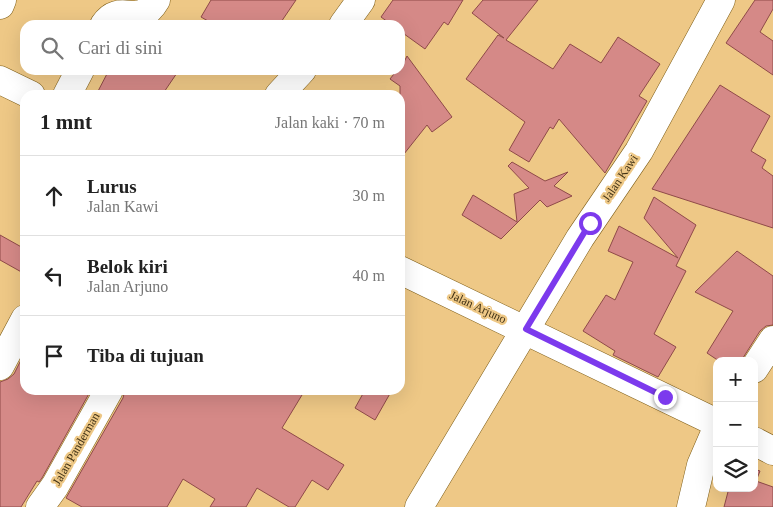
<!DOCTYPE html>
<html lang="id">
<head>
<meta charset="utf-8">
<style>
  body { margin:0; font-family:Georgia,serif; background:#f6f6f6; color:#222 }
  .controls { position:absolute; right:15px; bottom:15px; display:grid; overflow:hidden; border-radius:10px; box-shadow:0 5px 20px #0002 }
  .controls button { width:45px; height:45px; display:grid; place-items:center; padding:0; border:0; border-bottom:1px solid #e0e0e0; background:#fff; color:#222; font:25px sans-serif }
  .stop { position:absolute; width:15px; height:15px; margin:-11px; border:4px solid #7c3aed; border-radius:50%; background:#fff }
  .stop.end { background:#7c3aed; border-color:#fff; box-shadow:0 1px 5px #0008 }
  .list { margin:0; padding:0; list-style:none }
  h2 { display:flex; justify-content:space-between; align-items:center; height:65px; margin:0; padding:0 20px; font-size:21px }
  h2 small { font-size:16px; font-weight:400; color:#767676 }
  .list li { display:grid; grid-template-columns:32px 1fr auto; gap:15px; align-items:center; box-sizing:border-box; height:80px; padding:0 20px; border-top:1px solid #e0e0e0 }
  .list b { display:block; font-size:19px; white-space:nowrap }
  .list p { margin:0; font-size:16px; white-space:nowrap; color:#767676 }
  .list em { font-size:16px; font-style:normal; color:#767676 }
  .icon { flex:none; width:28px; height:28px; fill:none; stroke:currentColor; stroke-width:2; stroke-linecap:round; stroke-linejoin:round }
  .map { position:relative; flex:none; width:773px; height:507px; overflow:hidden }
  .search { position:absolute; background:#fff; box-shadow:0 5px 20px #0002; left:20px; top:20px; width:385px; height:55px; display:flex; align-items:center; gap:12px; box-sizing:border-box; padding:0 18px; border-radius:15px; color:#767676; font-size:19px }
  .panel { position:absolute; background:#fff; box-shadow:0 5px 20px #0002; left:20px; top:90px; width:385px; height:305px; border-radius:15px }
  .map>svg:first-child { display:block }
  .building { fill:#d58987; stroke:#8f4a49 }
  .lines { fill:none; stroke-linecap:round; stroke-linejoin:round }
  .minor-casing { stroke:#7e5d16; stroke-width:29 }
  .minor { stroke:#fff; stroke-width:28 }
  .route { stroke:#7c3aed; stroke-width:6 }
  .labels { text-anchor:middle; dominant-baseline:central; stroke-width:4.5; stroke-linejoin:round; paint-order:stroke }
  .street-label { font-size:12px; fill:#413216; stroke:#eec886 }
</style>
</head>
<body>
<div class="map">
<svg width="773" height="507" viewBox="0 0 773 507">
  <rect width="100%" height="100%" fill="#eec886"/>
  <!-- building -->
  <g class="building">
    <path d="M211 0H296L279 25H215L201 17Z"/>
    <path d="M393 0H463L448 25 444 22 425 49 400 31V25H392L381 17Z"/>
    <path d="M483 0H538L506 40 553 69 570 44 601 63 618 37 660 64 639 96 647 101 605 173 559 119 553 129 550 127 529 162 509 150 525 122 466 79 498 35 504 38 472 13Z"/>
    <path d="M755 0H773V9L760 32 773 41V75L726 43Z"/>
    <path d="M407 56 452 117 432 132 427 125 400 159V86L390 79 397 70H400Z"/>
    <path d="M109 70H179L162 95H96Z"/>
    <path d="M720 85 770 116 751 151 766 160 762 168 773 176V228L652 189Z"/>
    <path d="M512 162 545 181 568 172 554 186 572 196 547 207 540 200 501 239 462 215 473 195 517 222 514 194 529 188 508 166Z"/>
    <path d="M654 197 696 225 676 266 686 271 654 334 676 347 658 377 613 355 615 351 583 331 606 295 615 300 633 262 608 251 619 226 678 258 644 218Z"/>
    <path d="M0 235 25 249V274L0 260Z"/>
    <path d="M737 251 773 276V325L766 326 760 331 741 361H719L707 353 733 311 695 292Z"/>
    <path d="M25 352V390H91L42 478 39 482 37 481 21 507H0V382L8 379 14 374Z"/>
    <path d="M125 390H305L282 428 344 465 328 490 312 480 295 507H289L257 488 246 507H210L215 499 183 479 167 507H82L66 498 123 398Z"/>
    <path d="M365 390H392L375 420 355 408Z"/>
    <path d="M754 469 760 471 756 481 773 487V507H724L729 488H754Z"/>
  </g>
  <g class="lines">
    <defs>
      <g id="minor">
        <path d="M0 5 2 0"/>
        <path d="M104 25C121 0 138 31 156 0"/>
        <path d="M343 25 361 0"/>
        <path d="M0 80 31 95"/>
        <path d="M67 95 80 70"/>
        <path d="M279 95 302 70"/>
        <path d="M400 270 717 423"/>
        <path d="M0 366 25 319"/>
        <path d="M754 369 773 340"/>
        <path d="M754 441 773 451"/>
        <path d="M40 507 55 486 109 390"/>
        <path d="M419 507 580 238 639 151 721 0"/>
        <path d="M691 507 701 465 717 428"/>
      </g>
    </defs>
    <!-- minor casing -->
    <use href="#minor" class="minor-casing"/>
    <!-- minor -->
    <use href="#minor" class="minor"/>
  </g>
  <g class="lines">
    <!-- route -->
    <path class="route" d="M590 223 526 329 665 397"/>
  </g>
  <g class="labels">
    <!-- street labels -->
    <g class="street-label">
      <text transform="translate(620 178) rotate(-56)">Jalan Kawi</text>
      <text transform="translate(478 307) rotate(25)">Jalan Arjuno</text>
      <text transform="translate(76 449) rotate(-60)">Jalan Panderman</text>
    </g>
  </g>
</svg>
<div class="controls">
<button>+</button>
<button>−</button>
<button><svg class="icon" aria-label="layers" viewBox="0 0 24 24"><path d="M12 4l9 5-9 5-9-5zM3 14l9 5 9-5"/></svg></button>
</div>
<div class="stop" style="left:590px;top:223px"></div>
<div class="stop end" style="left:665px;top:397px"></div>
<div class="search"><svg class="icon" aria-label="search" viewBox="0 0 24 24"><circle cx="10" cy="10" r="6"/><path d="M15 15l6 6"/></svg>Cari di sini</div>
<section class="panel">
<h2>1 mnt<small>Jalan kaki · 70 m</small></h2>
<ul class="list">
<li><svg class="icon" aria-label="ahead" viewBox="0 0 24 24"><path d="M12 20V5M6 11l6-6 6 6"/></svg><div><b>Lurus</b><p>Jalan Kawi</p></div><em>30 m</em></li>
<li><svg class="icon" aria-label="left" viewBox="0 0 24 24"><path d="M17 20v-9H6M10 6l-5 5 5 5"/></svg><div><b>Belok kiri</b><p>Jalan Arjuno</p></div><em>40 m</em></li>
<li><svg class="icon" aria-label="arrive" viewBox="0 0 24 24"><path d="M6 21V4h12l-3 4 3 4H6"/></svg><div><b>Tiba di tujuan</b></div></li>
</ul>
</section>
</div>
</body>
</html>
